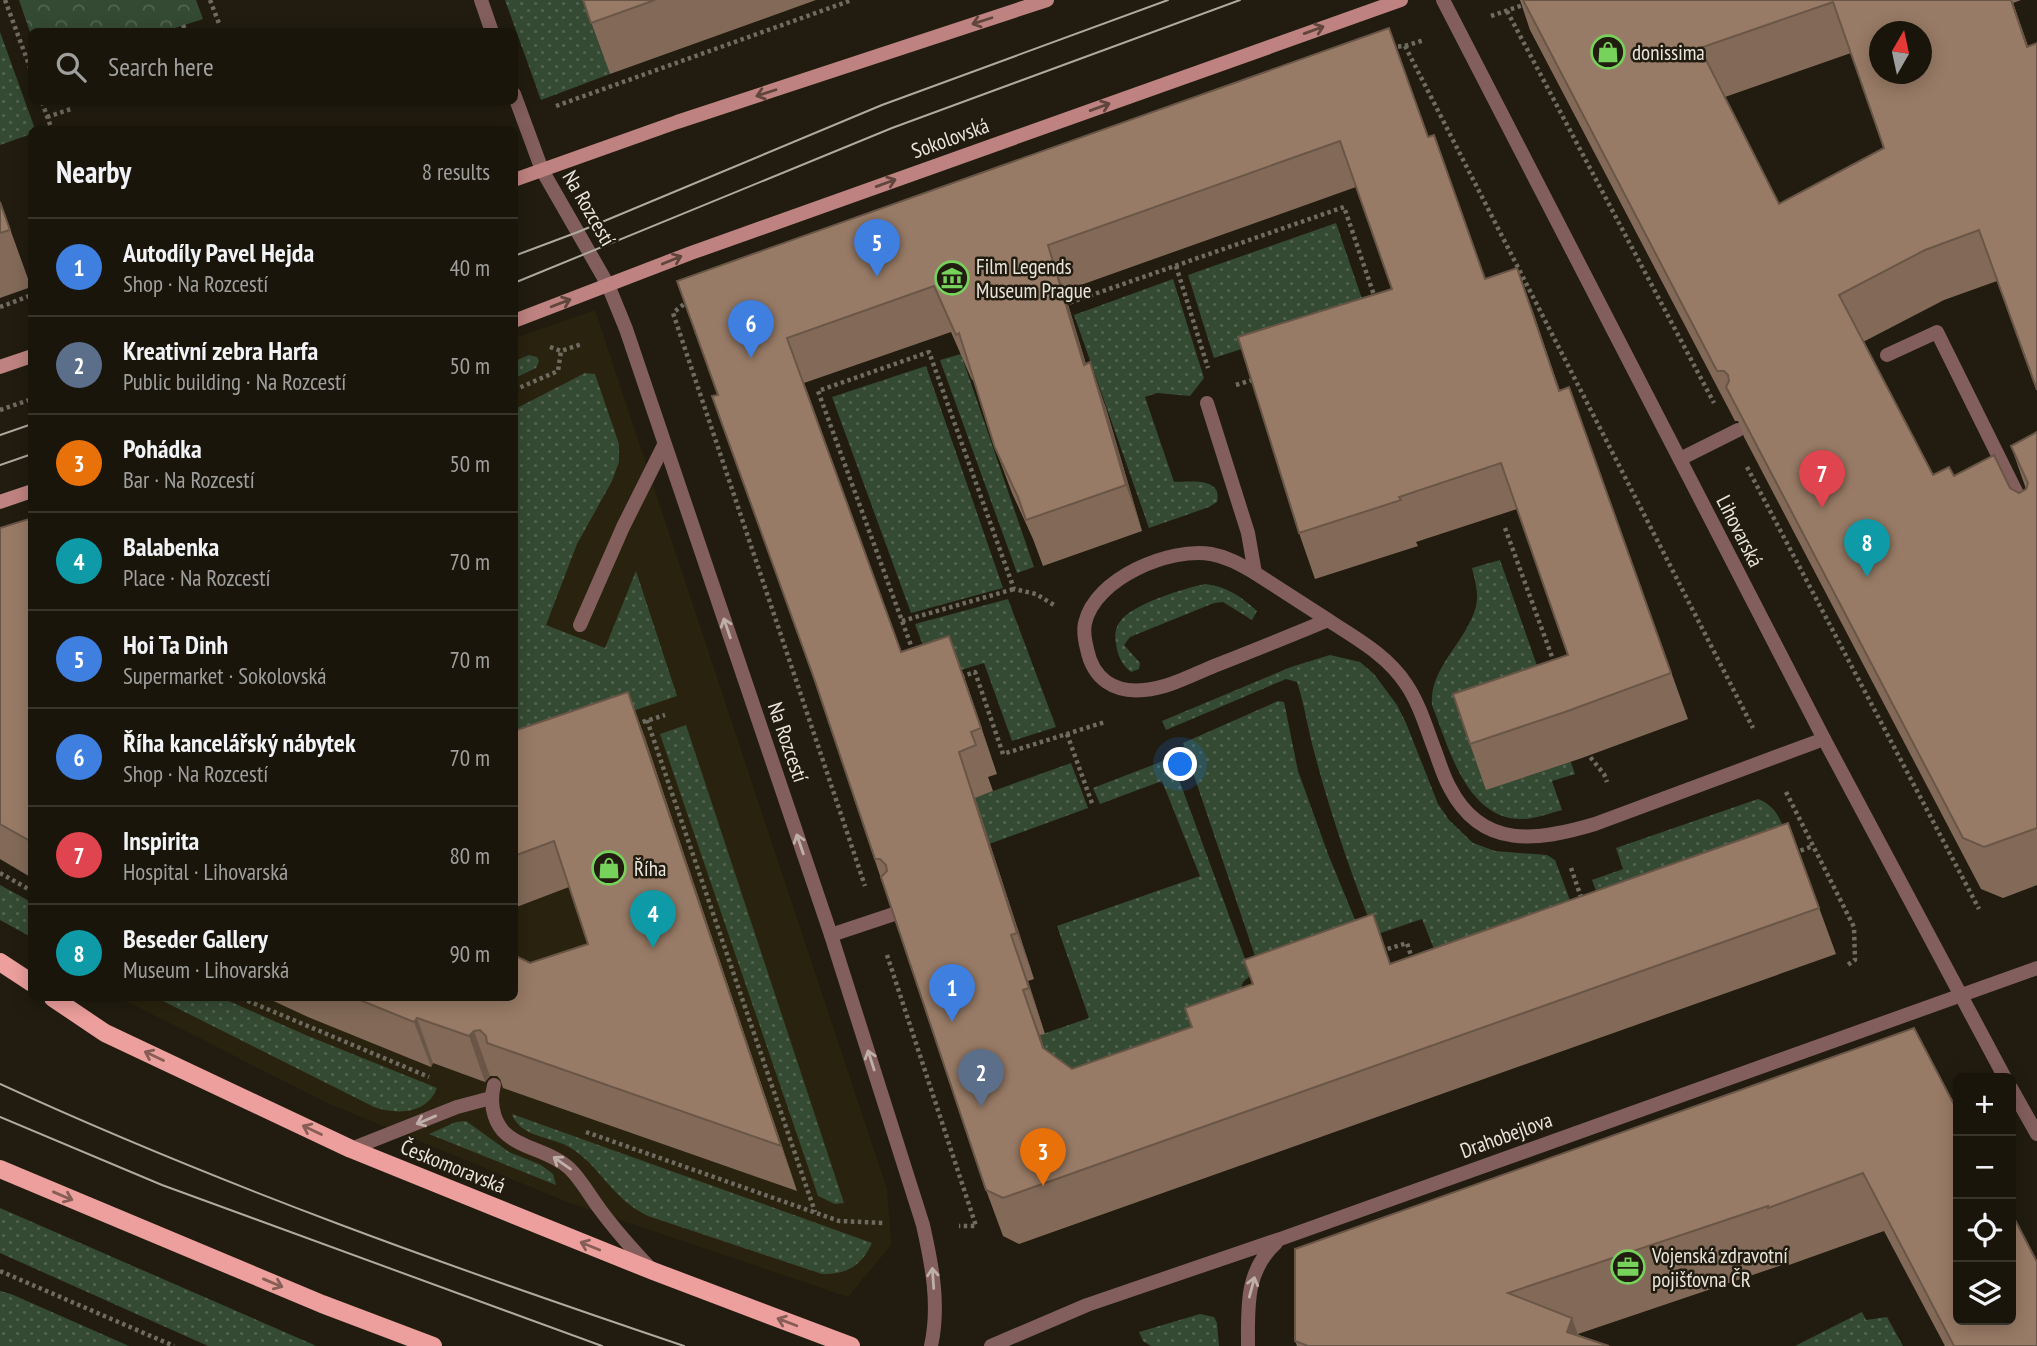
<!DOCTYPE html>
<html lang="en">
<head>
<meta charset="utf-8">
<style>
  body { margin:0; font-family:"PT Sans Narrow",sans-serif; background:#221e14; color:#f1f3f6 }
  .controls { position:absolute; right:21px; bottom:21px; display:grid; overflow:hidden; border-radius:10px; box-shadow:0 4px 18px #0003 }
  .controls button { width:63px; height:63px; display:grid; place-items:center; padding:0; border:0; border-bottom:2px solid #37342c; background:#19150b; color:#f1f3f6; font:35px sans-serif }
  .compass { position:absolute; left:1869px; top:21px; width:63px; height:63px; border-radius:50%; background:#19150b; box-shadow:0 4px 18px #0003; rotate:9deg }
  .you { position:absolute; left:1181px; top:765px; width:24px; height:24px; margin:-18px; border:5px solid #fff; border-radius:50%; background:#1a73e8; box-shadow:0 0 0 10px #1a73e833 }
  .badge { display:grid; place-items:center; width:46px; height:46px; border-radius:50%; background:#7c3aed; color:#fff; font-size:23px; font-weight:700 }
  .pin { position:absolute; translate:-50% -58px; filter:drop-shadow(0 2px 4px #0008) }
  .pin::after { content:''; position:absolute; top:37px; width:24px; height:21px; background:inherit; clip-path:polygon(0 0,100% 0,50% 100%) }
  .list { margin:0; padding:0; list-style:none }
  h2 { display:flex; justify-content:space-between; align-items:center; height:91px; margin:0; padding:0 28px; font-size:30px }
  h2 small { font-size:23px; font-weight:400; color:#9f9f9d }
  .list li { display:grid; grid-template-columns:46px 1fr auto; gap:21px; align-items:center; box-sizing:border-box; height:98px; padding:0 28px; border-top:2px solid #37342c }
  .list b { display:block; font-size:26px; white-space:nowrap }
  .list p { margin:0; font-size:23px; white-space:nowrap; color:#9f9f9d }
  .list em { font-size:23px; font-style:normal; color:#9f9f9d }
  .icon { flex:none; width:38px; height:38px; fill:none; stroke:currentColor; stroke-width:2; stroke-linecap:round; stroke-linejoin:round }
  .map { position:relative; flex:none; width:2037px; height:1346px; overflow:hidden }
  .search { position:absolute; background:#19150b; box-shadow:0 4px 18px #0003; left:28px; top:28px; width:490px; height:77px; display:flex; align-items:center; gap:18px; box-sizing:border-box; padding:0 24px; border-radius:10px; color:#9f9f9d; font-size:26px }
  .panel { position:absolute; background:#19150b; box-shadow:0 4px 18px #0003; left:28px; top:126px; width:490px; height:875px; border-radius:10px }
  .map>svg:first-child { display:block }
  .built { fill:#29220f }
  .grass { fill:url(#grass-dots) }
  .park { fill:url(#park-crowns) }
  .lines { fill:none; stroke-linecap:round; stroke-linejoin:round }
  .path { stroke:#6f6b60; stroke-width:4.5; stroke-dasharray:3.5 3.5; stroke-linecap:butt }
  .service { stroke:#825e5c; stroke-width:14 }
  .pedestrian { stroke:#825e5c; stroke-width:14 }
  .minor { stroke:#825e5c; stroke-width:14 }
  .secondary { stroke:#be8380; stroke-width:14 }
  .primary { stroke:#ec9f9c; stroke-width:18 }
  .tram { stroke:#aeaaa0; stroke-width:2 }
  .wall { fill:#836a58; fill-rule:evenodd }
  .shaded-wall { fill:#6a5647 }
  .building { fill:#987b66; stroke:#6a5647; stroke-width:2; fill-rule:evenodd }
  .oneway { stroke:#60453c }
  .oneway2 { stroke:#bfafa9 }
  .oneway3 { stroke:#865e56 }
  .labels { text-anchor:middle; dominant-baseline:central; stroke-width:5; stroke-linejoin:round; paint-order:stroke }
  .poi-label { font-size:21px; fill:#e8e5dc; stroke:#211c0f; text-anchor:start }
  .street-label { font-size:21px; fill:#e8e5dc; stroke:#211c0f }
</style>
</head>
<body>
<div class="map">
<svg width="2037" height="1346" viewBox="0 0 2037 1346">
  <defs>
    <pattern id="grass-dots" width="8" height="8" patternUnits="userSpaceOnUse" patternTransform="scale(1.75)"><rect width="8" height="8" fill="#354a33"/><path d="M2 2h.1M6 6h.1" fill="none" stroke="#526450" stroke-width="1.8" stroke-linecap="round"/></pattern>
    <pattern id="park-crowns" width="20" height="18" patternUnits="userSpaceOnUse" patternTransform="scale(1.75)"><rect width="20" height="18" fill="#354a33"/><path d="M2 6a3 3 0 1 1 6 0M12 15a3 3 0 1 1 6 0" fill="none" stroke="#526450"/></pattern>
  </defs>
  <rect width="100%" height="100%" fill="#211c0f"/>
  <!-- built -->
  <path class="built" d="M595 310 887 1189 891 1245 848 1297 567 1202 327 1103 120 998H514L515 338Z"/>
  <!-- grass -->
  <g class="grass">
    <path d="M505 0H583L610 74 541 100Z"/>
    <path d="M0 32 35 129 32 130 31 134 0 145Z"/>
    <path d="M1336 223 1373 331 1269 340 1214 358 1188 275Z"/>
    <path d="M1173 279 1204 378 1190 396 1157 393 1145 397 1174 482C1190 482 1223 477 1217 502L1209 507 1149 528 1074 315Z"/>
    <path d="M961 354 1034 567 1017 573 940 360Z"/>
    <path d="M529 355 537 357 539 361 536 368 515 378V361Z"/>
    <path d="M926 366 1003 588 911 613 832 397Z"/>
    <path d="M585 373 595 374 619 444V462L612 481 577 544 546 625 605 648 636 571 677 696 515 751V409Z"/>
    <path d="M1500 560 1575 774 1552 781 1562 810C1550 813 1538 818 1525 819 1467 822 1449 748 1432 705 1429 667 1467 642 1476 606 1479 594 1475 581 1472 568Z"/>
    <path d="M1205 584C1226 586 1242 597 1257 611L1252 620 1223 602 1214 603 1130 637 1124 645 1140 663 1139 669 1131 672C1122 665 1117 655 1116 643 1114 633 1116 625 1123 618 1137 603 1185 588 1205 584Z"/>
    <path d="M1008 599 1056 727 1012 741 984 663 935 678 915 624Z"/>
    <path d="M1330 655 1360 662 1374 674 1397 705 1406 723 1438 804 1449 820 1473 843 1495 851 1547 855 1555 860 1574 911 1436 954 1422 919 1375 935C1352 876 1331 816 1315 755 1308 731 1305 706 1297 682L1286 679 1166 730 1162 721 1291 667Z"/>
    <path d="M1278 701 1284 702 1298 771 1328 854 1363 939 1256 959 1183 743Z"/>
    <path d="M686 725 844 1203 835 1204 818 1196 660 734Z"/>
    <path d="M1171 758 1251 975 1243 982 1232 1016 1059 1094 1040 1035 1089 1018 1057 926 1200 876 1162 781 1100 804 1093 788Z"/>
    <path d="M1071 763 1088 808 989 844 974 798Z"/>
    <path d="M1758 799C1776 806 1780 819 1787 836L1600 902 1592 880 1623 869 1616 848Z"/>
    <path d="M0 885 31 902V937L0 920Z"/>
    <path d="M157 998H222L308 1036 437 1088C427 1114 397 1115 374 1107Z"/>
    <path d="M512 1114 872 1243C862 1265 847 1275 822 1274L648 1216C611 1198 601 1167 571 1148 552 1136 520 1138 512 1114Z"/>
    <path d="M466 1121 509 1152 541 1165 553 1174 556 1185 429 1134 456 1122Z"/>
    <path d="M0 1208 312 1344 316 1346H208L0 1253Z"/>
    <path d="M0 1291 11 1294 129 1346H0Z"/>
    <path d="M1862 1312 1866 1320 1887 1317 1903 1346H1795Z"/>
    <path d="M1200 1314 1214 1317 1217 1323 1219 1346H1151L1143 1341 1139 1332Z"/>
  </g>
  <!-- park -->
  <path class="park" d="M19 0H196L203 19 166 31 32 32 31 35Z"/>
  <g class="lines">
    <!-- path -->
    <g class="path">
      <path d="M5 0 32 73"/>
      <path d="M210 0 220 26"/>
      <path d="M1507 11 1714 403"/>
      <path d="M1491 16 1526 4"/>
      <path d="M183 25 186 32"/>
      <path d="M1405 46 1424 40"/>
      <path d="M1391 47 1405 46 1753 728"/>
      <path d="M42 102 52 130"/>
      <path d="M556 106 852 0"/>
      <path d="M47 117 71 109"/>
      <path d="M1176 266 1208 368"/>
      <path d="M689 300 673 313 865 886"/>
      <path d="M1063 305 1344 207 1375 298"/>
      <path d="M0 307 32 295"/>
      <path d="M550 347 561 351 582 344"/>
      <path d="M1236 385 1255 379"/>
      <path d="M514 390 558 371 561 351"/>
      <path d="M0 410 32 399"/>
      <path d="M1747 467 1979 909"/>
      <path d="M1505 528 1555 665"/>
      <path d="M902 621 1014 589"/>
      <path d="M913 651 818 391 929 352 1014 589 1036 594 1054 605"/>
      <path d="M961 677 975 672 1003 754 1105 722"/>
      <path d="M647 720 815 1212"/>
      <path d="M636 724 665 715"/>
      <path d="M1067 734 1093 806"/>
      <path d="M1586 752 1604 774 1607 782"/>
      <path d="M1786 792 1854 927 1855 960 1846 966"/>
      <path d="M1794 853 1813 846"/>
      <path d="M1571 868 1582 900"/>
      <path d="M0 873 32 891"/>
      <path d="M1381 951 1407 943 1412 959"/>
      <path d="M887 955 976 1226H959"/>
      <path d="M241 998 429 1077"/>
      <path d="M586 1132 839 1221 884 1223"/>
      <path d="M0 1271 174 1346"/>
    </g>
    <!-- service -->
    <g class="service">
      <path d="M1887 355 1937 332 2037 534"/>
      <path d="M1207 403 1248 533 1255 573 1328 620"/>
      <path d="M1680 459 1738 430"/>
      <path d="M1255 573C1241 565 1228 557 1211 554 1170 547 1095 578 1085 623 1083 632 1085 641 1087 649 1093 679 1114 693 1144 690 1168 688 1192 675 1214 666 1252 651 1290 636 1328 620 1357 639 1387 655 1406 684 1419 703 1426 727 1434 748 1439 761 1443 776 1450 788 1482 850 1538 841 1595 824L1824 739"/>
      <path d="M580 625 623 527 664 445"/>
      <path d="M831 935 894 914"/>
      <path d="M494 1085C490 1100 492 1118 503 1131 520 1149 551 1151 569 1168 581 1179 589 1195 599 1208 615 1230 633 1250 652 1270"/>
      <path d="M351 1149 457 1107 491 1098"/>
    </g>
    <!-- pedestrian -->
    <g class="pedestrian">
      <path d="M481 0 492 32"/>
      <path d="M514 94 542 170"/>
    </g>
    <!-- minor -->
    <g class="minor">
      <path d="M1443 0 1824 739 2005 1078"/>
      <path d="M542 170 608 285 626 329 831 935 923 1225C932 1265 940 1305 931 1346"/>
      <path d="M2011 1088 2037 1134"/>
      <path d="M991 1346 1087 1305 1283 1238 2037 968"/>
      <path d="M1248 1346C1248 1308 1245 1271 1276 1243"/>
    </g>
    <!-- secondary -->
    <g class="secondary">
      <path d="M514 180 677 122 1047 0"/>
      <path d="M514 321 691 253 1401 0"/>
      <path d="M0 367 32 356"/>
      <path d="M0 502 32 491"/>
    </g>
    <!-- primary -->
    <g class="primary">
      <path d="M0 962 32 983"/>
      <path d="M53 998 105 1033 351 1149 653 1271 851 1346"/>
      <path d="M0 1169 322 1304 433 1346"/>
    </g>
    <!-- tram -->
    <g class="tram">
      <path d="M514 256 578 232 882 105 1168 0"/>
      <path d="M514 283 892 128 1240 0"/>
      <path d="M0 435 32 424"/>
      <path d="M0 465 32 454"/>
      <path d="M0 1084C222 1186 453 1268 684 1346"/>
      <path d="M0 1117 162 1185 602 1346"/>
    </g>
  </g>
  <!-- wall -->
  <g class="wall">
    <path d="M583 0H816L610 74Z"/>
    <path d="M1520 0H2021L2013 3 2028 46 1997 281 1944 300 1863 342 1933 475 1954 476 2010 488 2019 493 2026 489 2011 446 2037 432V885L2003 898 1981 889 1744 437 1738 421H1735L1530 30ZM1851 53 1884 148 1779 204 1725 97Z"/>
    <path d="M1389 28 1428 137 1486 279 1517 268 1560 391 1569 387 1688 719 1582 758 1486 790 1470 744 1568 655 1517 509 1416 542 1418 546 1315 579 1299 533 1392 289 1356 187 1064 291 1086 364 1106 408 1142 531 1043 566 1033 539 1012 493 995 448 974 380H972L951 332 804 383 901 652 949 636 966 682 997 774 988 777 993 791 975 798 1034 979 1028 981 1045 1034 1040 1035 1044 1049 1072 1069 1391 964 1788 823 1836 954 1019 1244 1003 1236 986 1190 718 395 677 281Z"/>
    <path d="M0 201 31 287 0 298Z"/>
    <path d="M32 518V878L0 859V528Z"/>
    <path d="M628 692 645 738 797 1191 503 1088 500 1079 497 1076H490L485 1082 433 1063 431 1067 308 1017 267 998H514L530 963 588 944 569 887 514 908V731Z"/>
    <path d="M1914 1028 2037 1346H1945L1884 1231 1789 1265 1788 1263 1578 1334 1579 1335 1609 1346H1297L1295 1341Z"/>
  </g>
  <!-- shaded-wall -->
  <g class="shaded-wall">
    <path d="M2011 0H2012L2013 3 2037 73Z"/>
    <path d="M1048 245 1064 291 1100 411 1084 365Z"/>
    <path d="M1517 268 1534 314 1575 437 1559 391Z"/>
    <path d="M1090 362 1106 408 1142 531 1126 485Z"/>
    <path d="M949 636 966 682 997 774Z"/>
    <path d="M628 692 645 738 797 1191 781 1146Z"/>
    <path d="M959 752 975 798 1034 979 1017 933Z"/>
    <path d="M1011 935 1028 981 1045 1034 1029 988Z"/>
    <path d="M1023 990 1040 1035 1059 1094 1043 1048Z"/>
    <path d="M417 1018 433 1063 431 1067 414 1022Z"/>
    <path d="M474 1031 490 1076 485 1082 469 1036Z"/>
    <path d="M1572 1318 1582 1346 1567 1332Z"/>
  </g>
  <!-- building -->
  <g class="building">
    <path d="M583 0H655L591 23Z"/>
    <path d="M1523 0H2011L2027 47 2037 43V390L1979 230 1925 250 1839 295 1933 475 1949 467 1954 476 1994 455 2010 488 2019 493 2026 489 2028 483 2011 446 2037 432V828L1984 847 1963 838 1726 387 1729 381 1728 375 1724 371H1717ZM1833 2 1884 148 1779 204 1700 48ZM1880 32H1922V74H1880Z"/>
    <path d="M1389 28 1428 137 1434 135 1485 279 1517 268 1559 391 1569 387 1671 673 1565 712 1470 744 1453 694 1568 655 1501 463 1399 497 1401 500 1299 533 1238 337 1392 289 1340 141 1048 245 1084 365 1090 362 1126 485 1026 520 1018 497 995 448 959 333 956 335 934 286 787 338 901 652 949 636 981 728 971 732 976 745 959 752 1017 933 1011 935 1029 988 1023 990 1043 1048 1072 1069 1192 1027 1185 1008 1253 984 1244 960 1373 914 1390 964 1788 823 1819 908 1003 1198 986 1190 881 877 887 871 886 865 880 859H875L815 681 712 396 718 395 677 281Z"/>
    <path d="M0 202 10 230 0 233Z"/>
    <path d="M32 518V842L0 824V528Z"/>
    <path d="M628 692 781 1146 487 1043 486 1036 480 1030 474 1031 469 1036 417 1018 414 1022 355 998H514V955L530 963 588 944 554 841 514 856V731Z"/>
    <path d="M1914 1028 1958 1112V1320H2011V1212L2037 1262V1346H1954L1863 1173 1768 1208V1206L1508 1293 1572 1318 1567 1332 1609 1346H1308L1295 1341V1249Z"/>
  </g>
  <!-- one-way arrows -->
  <defs><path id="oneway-shaft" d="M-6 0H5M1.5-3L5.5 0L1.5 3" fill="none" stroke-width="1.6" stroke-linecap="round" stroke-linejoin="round" transform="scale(1.75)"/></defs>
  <g class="oneway">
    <use href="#oneway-shaft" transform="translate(982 21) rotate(162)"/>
    <use href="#oneway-shaft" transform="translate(1314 30) rotate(-20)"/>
    <use href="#oneway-shaft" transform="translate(766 93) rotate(162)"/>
    <use href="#oneway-shaft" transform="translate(1100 107) rotate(-20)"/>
    <use href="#oneway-shaft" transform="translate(886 183) rotate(-20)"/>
    <use href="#oneway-shaft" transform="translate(672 260) rotate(-22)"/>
    <use href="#oneway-shaft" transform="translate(561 303) rotate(-21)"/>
  </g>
  <g class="oneway2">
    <use href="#oneway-shaft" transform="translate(727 628) rotate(-109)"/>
    <use href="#oneway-shaft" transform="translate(800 844) rotate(-109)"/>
    <use href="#oneway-shaft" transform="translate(871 1060) rotate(-108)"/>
    <use href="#oneway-shaft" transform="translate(426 1120) rotate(157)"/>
    <use href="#oneway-shaft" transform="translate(562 1163) rotate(-145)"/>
    <use href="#oneway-shaft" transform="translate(933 1278) rotate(-94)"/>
    <use href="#oneway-shaft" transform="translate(1252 1287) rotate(-75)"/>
  </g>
  <g class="oneway3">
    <use href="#oneway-shaft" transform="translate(154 1056) rotate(-155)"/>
    <use href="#oneway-shaft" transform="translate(312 1130) rotate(-155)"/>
    <use href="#oneway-shaft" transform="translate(63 1196) rotate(23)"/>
    <use href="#oneway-shaft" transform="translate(590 1246) rotate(-158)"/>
    <use href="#oneway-shaft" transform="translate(273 1283) rotate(23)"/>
    <use href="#oneway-shaft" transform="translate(787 1322) rotate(-159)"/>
  </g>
  <!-- icons -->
  <defs>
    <symbol id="shop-ring" viewBox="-11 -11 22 22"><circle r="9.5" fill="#211c0f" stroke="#76d25a" stroke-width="1.5"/><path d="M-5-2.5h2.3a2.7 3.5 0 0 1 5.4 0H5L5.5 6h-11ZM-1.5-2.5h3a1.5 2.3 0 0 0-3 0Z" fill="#76d25a"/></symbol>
    <symbol id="museum-ring" viewBox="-11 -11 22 22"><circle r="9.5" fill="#211c0f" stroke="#76d25a" stroke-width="1.5"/><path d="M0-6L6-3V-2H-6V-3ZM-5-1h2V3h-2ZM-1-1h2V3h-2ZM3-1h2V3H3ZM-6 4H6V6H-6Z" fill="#76d25a"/></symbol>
    <symbol id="office-ring" viewBox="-11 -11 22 22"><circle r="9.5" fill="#211c0f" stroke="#76d25a" stroke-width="1.5"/><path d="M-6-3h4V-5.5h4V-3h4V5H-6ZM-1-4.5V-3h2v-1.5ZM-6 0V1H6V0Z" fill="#76d25a"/></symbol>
  </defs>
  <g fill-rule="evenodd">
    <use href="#shop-ring" x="1589" y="33" width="38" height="38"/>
    <use href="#museum-ring" x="933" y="259" width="38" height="38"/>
    <use href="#shop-ring" x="590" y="849" width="38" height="38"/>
    <use href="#office-ring" x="1609" y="1248" width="38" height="38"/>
  </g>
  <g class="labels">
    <!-- poi labels -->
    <g class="poi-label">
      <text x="1632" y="52">donissima</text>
      <text x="976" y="266">Film Legends<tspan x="976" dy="24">Museum Prague</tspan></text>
      <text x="634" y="868">Říha</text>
      <text x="1652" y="1255">Vojenská zdravotní<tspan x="1652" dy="24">pojišťovna ČR</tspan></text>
    </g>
    <!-- street labels -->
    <g class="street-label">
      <text transform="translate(950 138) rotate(-20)">Sokolovská</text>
      <text transform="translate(589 208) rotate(60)">Na Rozcestí</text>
      <text transform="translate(1740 531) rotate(63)">Lihovarská</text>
      <text transform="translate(788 742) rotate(71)">Na Rozcestí</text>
      <text transform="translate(1506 1135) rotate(-20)">Drahobejlova</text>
      <text transform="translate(453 1166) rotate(22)">Českomoravská</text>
    </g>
  </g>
</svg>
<div class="controls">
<button>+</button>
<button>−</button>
<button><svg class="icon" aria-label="locate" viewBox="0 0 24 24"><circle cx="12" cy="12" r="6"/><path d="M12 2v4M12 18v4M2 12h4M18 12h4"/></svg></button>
<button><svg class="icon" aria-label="layers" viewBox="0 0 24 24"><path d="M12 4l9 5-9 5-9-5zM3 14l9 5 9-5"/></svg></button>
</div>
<svg class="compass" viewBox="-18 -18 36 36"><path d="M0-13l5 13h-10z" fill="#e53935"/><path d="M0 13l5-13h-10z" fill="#9f9f9d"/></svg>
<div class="you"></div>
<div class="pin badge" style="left:952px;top:1022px;background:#3f7fe0">1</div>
<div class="pin badge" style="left:981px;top:1107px;background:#5c6f8a">2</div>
<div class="pin badge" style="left:1043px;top:1186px;background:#e8710a">3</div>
<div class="pin badge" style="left:653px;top:948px;background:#0f9aa8">4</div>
<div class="pin badge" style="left:877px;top:277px;background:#3f7fe0">5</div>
<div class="pin badge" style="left:751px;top:358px;background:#3f7fe0">6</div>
<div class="pin badge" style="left:1822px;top:508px;background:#e0444e">7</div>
<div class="pin badge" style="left:1867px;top:577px;background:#0f9aa8">8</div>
<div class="search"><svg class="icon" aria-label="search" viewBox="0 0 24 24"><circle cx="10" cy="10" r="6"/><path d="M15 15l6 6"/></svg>Search here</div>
<section class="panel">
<h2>Nearby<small>8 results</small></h2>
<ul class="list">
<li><span class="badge" style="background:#3f7fe0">1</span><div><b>Autodíly Pavel Hejda</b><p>Shop · Na Rozcestí</p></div><em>40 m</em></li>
<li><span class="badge" style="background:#5c6f8a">2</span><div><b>Kreativní zebra Harfa</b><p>Public building · Na Rozcestí</p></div><em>50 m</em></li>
<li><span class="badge" style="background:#e8710a">3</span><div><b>Pohádka</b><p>Bar · Na Rozcestí</p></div><em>50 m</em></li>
<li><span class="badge" style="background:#0f9aa8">4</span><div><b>Balabenka</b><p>Place · Na Rozcestí</p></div><em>70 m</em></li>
<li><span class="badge" style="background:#3f7fe0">5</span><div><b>Hoi Ta Dinh</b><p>Supermarket · Sokolovská</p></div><em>70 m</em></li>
<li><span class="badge" style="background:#3f7fe0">6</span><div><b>Říha kancelářský nábytek</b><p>Shop · Na Rozcestí</p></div><em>70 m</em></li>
<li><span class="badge" style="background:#e0444e">7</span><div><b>Inspirita</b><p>Hospital · Lihovarská</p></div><em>80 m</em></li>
<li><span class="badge" style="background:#0f9aa8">8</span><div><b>Beseder Gallery</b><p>Museum · Lihovarská</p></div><em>90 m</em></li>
</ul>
</section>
</div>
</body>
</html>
